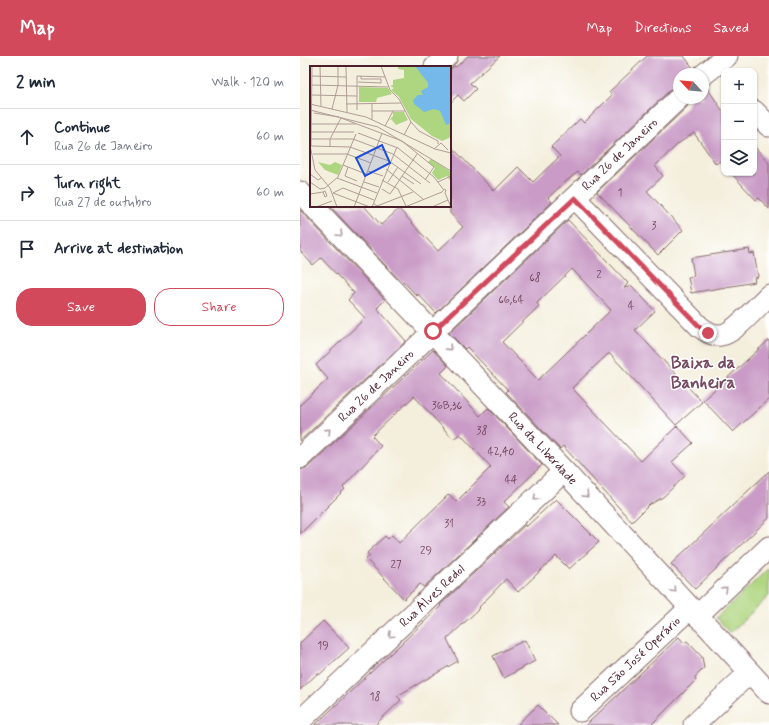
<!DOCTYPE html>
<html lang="en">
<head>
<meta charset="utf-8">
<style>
  body { margin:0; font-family:Mynerve,sans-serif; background:#f6f6f7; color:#1f2937 }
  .controls { position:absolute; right:12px; top:12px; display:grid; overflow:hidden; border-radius:8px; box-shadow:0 1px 3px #0004 }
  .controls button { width:36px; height:36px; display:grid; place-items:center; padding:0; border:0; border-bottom:1px solid #e0e1e3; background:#fff; color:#1f2937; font:20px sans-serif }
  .compass { position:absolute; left:373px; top:12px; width:36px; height:36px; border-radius:50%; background:#fff; box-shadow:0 1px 3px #0004; rotate:296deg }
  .stop { position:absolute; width:12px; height:12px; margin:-9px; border:3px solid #d1495b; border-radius:50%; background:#fff }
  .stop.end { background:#d1495b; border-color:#fff; box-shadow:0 1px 4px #0008 }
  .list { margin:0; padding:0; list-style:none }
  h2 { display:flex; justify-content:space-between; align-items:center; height:52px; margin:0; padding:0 16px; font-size:17px }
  h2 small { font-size:13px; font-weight:400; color:#747a83 }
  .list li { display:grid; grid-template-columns:26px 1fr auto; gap:12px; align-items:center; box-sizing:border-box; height:56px; padding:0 16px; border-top:1px solid #e0e1e3 }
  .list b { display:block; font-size:15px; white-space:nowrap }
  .list p { margin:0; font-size:13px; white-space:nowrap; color:#747a83 }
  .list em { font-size:13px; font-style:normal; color:#747a83 }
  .actions { display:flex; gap:8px; padding:12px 16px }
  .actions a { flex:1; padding:9px 0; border:1px solid #d1495b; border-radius:16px; text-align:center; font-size:14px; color:#d1495b }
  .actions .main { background:#d1495b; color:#fff }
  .icon { flex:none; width:22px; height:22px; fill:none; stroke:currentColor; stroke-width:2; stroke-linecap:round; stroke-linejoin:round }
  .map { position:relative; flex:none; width:469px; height:669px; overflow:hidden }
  header { display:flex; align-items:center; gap:24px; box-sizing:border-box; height:56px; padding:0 20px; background:#d1495b; color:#fff }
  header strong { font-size:19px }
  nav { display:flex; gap:22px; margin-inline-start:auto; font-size:14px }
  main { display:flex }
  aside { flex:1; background:#fff }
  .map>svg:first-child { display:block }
  .green { fill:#aed57f; stroke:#7c7a55 }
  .building { fill:#c99bc6; fill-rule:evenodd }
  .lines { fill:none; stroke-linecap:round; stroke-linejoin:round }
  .street-casing { stroke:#866869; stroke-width:23 }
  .street { stroke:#fff; stroke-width:21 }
  .oneway { stroke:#ae9aa0 }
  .route { stroke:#d1495b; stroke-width:5 }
  .labels { text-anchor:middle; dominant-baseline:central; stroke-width:3; stroke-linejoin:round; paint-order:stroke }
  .number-label { font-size:11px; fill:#6a3e52 }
  .street-label { font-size:13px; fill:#4a1f2b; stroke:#fff }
  .district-label { font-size:17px; font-weight:bold; fill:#764a61; stroke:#fff }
  .inset-road { fill:none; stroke:#b09c96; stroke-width:1 }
  .view { fill:#1d4ed8; fill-opacity:0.15; stroke:#1d4ed8; stroke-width:2 }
  .inset-edge { fill:none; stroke:#4a1f2b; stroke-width:2 }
</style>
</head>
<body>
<header>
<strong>Map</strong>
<nav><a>Map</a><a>Directions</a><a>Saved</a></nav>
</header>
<main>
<aside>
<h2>2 min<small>Walk · 120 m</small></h2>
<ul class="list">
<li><svg class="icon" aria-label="ahead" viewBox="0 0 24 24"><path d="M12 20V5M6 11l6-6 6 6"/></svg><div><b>Continue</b><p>Rua 26 de Janeiro</p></div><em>60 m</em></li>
<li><svg class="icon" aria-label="right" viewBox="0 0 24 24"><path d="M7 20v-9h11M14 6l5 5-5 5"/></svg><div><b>Turn right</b><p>Rua 27 de outubro</p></div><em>60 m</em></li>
<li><svg class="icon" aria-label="arrive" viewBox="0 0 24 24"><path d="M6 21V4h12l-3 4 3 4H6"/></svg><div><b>Arrive at destination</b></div></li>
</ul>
<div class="actions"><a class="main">Save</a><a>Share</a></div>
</aside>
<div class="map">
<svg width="469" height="669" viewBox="0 0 469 669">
  <rect width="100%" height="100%" fill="#fff"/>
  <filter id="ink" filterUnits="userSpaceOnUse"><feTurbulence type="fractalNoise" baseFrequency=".025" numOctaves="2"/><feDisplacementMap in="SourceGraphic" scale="8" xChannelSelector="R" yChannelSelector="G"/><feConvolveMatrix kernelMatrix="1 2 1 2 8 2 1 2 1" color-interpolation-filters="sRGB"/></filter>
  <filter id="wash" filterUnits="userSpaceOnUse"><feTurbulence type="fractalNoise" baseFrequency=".012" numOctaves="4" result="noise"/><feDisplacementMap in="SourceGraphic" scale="16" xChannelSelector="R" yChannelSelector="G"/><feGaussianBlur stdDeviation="0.9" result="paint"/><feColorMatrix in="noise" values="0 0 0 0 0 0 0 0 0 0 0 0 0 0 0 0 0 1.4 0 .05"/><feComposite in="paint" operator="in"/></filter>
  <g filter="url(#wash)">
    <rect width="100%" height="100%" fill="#f4efdd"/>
    <!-- green -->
    <path class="green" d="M469 512V540L430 577 416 562Z"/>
    <g id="blocks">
      <!-- building -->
      <g class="building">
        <path d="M168 0H200L170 27 176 33 164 45 158 39 150 47V14L154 10 156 11Z"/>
        <path d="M347 0H384L393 12 391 18H379V30L371 33 281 119 278 116 264 127 248 142 252 146 136 257 118 238 117 240 103 225 102 227 30 150H64L81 169 99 153 138 195 163 171 150 157V89L194 135 218 111 233 126 260 100 251 91 280 63 284 67 312 39 309 36Z"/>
        <path d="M406 30 424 57V110L420 105 416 108 394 77 379 87 355 110 363 120 347 135 383 174 358 199 297 136 387 51 391 42H403V31Z"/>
        <path d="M454 90 469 107V153L459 142 456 144 431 117H454Z"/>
        <path d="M0 154 85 244 77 252 106 285 0 385V349L28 323 16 309 65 262 48 244 54 237 21 202 13 209 0 195Z"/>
        <path d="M268 164 328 227 324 232 332 230 355 255 335 274 402 346 376 369 310 298H308L272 332 341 405 377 370 393 387 372 406 385 420 363 441 349 449 332 466 263 390 260 393 206 336 208 334 167 291 165 293 149 277ZM272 213 311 254 238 324 202 286 239 250 237 247Z"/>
        <path d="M449 193 450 198 454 197 458 221 454 222 455 226 391 237 388 221 394 220 391 202Z"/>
        <path d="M469 284V343L433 376 403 344Z"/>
        <path d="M133 294 148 310 141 317 180 360 188 352 242 409 204 446 209 451 124 531 120 528 104 543 66 503 70 500 67 497 85 480 88 483 92 479 99 487 149 438 156 446 191 411 160 378 153 383 114 340 72 380 81 390 43 431 45 433 0 478V414L8 411Z"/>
        <path d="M469 415V462L395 533 371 508Z"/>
        <path d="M256 443 299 486 269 513 256 500 218 536 206 523 179 551 180 552 147 583 158 605 97 640 101 644 75 669H15L141 550 140 549 225 469 226 471Z"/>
        <path d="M23 565 49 592 19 619 18 617 0 634V587Z"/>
        <path d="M379 581 384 587 387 585 402 601 404 612 395 621 396 624 351 669H286Z"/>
        <path d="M225 584 235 605 204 622 193 600Z"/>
        <path d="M238 649 258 669H217Z"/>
      </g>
    </g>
  </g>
  <g filter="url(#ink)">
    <use href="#blocks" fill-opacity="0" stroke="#866869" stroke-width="1"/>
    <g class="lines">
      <defs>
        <g id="street">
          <path d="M135 11 147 0"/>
          <path d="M403 19 427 0"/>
          <path d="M454 55 469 70"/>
          <path d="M0 136 11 148"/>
          <path d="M275 142 400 271C407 276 413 280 421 279 434 278 458 249 469 239"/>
          <path id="s1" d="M13 150 264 415 469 637"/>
          <path id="s2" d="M0 402 379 42"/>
          <path d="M397 560 469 491"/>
          <path id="s3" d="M280 655 390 552"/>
          <path id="s4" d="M0 665 264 415"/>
          <path d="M394 669 449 617"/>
        </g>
      </defs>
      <!-- street casing -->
      <use href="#street" class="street-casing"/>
      <!-- street -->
      <use href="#street" class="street"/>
    </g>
    <!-- one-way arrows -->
    <defs><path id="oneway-chevron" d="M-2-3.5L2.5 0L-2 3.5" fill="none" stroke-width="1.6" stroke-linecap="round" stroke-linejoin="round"/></defs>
    <g class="oneway">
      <use href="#oneway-chevron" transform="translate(40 178) rotate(46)"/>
      <use href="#oneway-chevron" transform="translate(149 292) rotate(47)"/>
      <use href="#oneway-chevron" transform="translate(28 375) rotate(-44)"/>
      <use href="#oneway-chevron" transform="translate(286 439) rotate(47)"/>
      <use href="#oneway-chevron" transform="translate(236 442) rotate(137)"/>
      <use href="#oneway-chevron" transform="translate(425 533) rotate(-44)"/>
      <use href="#oneway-chevron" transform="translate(374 534) rotate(47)"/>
      <use href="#oneway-chevron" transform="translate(91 579) rotate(137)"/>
    </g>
  </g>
  <g class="lines" filter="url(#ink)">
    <!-- route -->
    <path class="route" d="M133 275 275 142 400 271 408 277"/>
  </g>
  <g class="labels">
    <!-- number labels -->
    <g class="number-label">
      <text x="320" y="137">1</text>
      <text x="354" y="170">3</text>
      <text x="299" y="219">2</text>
      <text x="235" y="222">68</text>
      <text x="211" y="244">66,64</text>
      <text x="331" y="250">4</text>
      <text x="147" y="350">36B,36</text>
      <text x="182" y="375">38</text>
      <text x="201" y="396">42,40</text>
      <text x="211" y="424">44</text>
      <text x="181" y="446">33</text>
      <text x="149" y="468">31</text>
      <text x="126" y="495">29</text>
      <text x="96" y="509">27</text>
      <text x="23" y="590">19</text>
      <text x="75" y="641">18</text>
    </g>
    <!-- street labels -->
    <g class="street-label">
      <text stroke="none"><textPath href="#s2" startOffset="441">Rua 26 de Janeiro</textPath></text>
      <text stroke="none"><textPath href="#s2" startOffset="105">Rua 26 de Janeiro</textPath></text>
      <text stroke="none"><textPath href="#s1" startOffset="334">Rua da Liberdade</textPath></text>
      <text stroke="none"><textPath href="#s4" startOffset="182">Rua Alves Redol</textPath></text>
      <text stroke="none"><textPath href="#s3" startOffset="76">Rua São José Operário</textPath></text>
    </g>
    <!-- district labels -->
    <g class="district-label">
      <text x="403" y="307">Baixa da<tspan x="403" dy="20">Banheira</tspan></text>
    </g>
  </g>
  <!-- overview -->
  <g transform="translate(10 10)">
    <rect width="141" height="141" fill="#f4efdd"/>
    <path d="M88 0H141L139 36 141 35V71L132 75 122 70 101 53 89 31 81 24 84 22 80 20 83 19V14L94 12V4L88 3ZM49 21 78 22 82 28 67 32 66 36H49ZM83 46H94L98 54 86 59 81 53 78 55 83 50ZM121 93 141 106V116L137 110 128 114 122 107 125 102 118 96ZM8 96 20 99 25 96 32 99 28 109 15 104Z" fill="#aed57f"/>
    <path d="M105 0H141V57L136 59 130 45 124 43 114 46 104 38 103 34 108 29H113L111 25 118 21V17Z" fill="#75b9eb"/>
    <path class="inset-road" d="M10 0 11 40M71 0 80 24 89 33 101 56 109 65 128 75V78M36 1 37 46M2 10 36 11M48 16 71 17V13H51V10M2 19 78 21M1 29 47 30M62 37V54M0 38 56 51 125 83 141 87M36 38 91 37M22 43 28 19V0M0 44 68 61 141 105M47 44V10L75 11M62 45H95M4 47 29 51M1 58H46M75 60 83 45M0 66H44M48 67 88 82 124 111 133 123M94 69 101 56M1 73H43L83 88 120 117M0 79 5 104 20 122 27 141M1 80 40 81 79 95 111 118M1 80 2 0M20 81V73L31 52 92 75 124 101 115 114M124 83 131 77 138 84M3 88H37L61 97M33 99 56 108M38 101 35 110 47 115M76 103 113 133M58 105 73 110M0 108 8 114 11 112M92 110 104 118M27 112 67 127M72 114 88 123 96 140M0 116 10 123 15 122 28 111 46 68M54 116 69 121M78 116 88 101M128 116 141 110M72 123 80 128 107 88M15 125 17 130 15 131 13 126ZM23 127 33 122 64 134M23 127 60 141M135 127 141 141M0 128 13 126M63 137 67 140 103 126M6 141 22 135M44 141 72 67M62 141 87 81M95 141 132 126 134 123 136 124 135 127M122 141 138 134"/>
    <path class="view" d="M72 79 80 97 55 110 46 92Z"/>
    <rect width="141" height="141" class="inset-edge"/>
  </g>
</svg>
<div class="controls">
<button>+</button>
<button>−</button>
<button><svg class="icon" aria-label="layers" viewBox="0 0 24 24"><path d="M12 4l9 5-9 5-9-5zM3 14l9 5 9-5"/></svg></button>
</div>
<svg class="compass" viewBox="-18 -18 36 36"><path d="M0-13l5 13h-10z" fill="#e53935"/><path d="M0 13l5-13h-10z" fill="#747a83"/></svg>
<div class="stop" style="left:133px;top:275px"></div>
<div class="stop end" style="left:408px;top:277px"></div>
</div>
</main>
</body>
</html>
